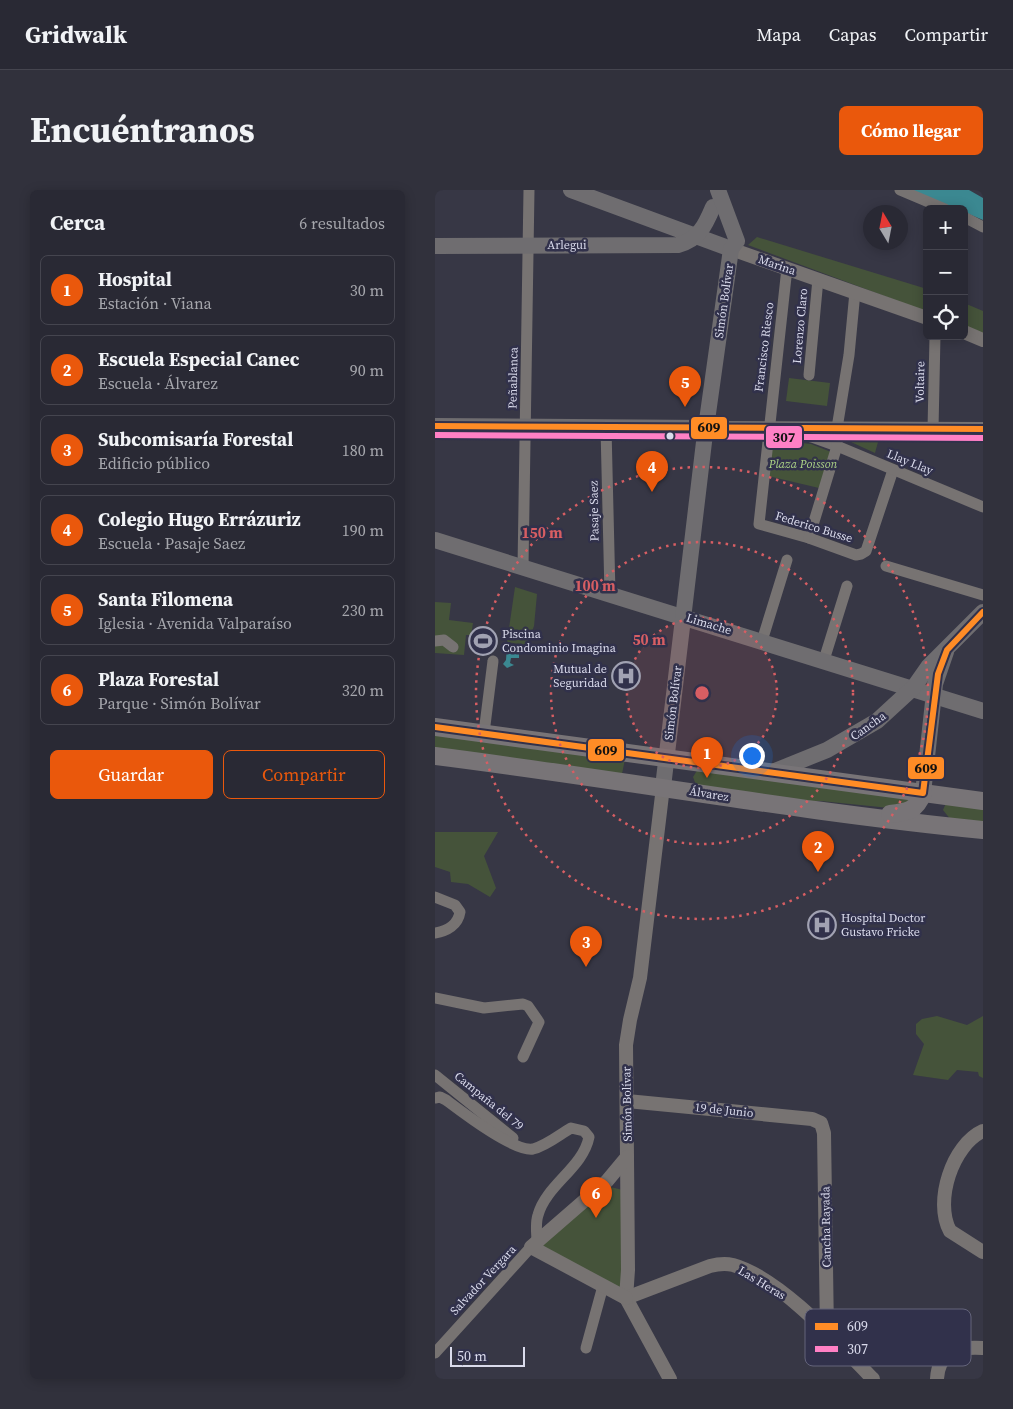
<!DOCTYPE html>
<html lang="es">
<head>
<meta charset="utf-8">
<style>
  body { margin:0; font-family:"Source Serif 4",serif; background:#31313c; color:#f1f3f6 }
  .controls { position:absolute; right:15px; top:15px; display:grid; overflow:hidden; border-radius:8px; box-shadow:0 2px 12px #0003 }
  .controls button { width:45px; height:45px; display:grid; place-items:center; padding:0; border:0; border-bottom:1px solid #45454f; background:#292934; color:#f1f3f6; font:25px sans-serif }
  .compass { position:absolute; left:428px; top:15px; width:45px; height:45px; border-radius:50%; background:#292934; box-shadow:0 2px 12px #0003; rotate:350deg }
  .scale { position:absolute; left:15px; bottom:12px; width:75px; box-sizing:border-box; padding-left:5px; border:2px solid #dadbec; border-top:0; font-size:14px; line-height:18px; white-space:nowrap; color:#dadbec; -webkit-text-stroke:4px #31314b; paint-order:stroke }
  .you { position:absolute; left:316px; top:565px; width:18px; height:18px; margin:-12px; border:4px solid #fff; border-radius:50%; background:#1a73e8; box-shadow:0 0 0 8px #1a73e833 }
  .badge { display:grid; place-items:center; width:32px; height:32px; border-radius:50%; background:#ea580c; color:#fff; font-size:16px; font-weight:700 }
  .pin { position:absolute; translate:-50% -41px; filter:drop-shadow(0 1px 2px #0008) }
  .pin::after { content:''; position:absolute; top:26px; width:18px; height:15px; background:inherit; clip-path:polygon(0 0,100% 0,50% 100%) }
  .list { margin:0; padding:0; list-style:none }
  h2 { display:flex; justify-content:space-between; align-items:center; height:65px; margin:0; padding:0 20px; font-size:21px }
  h2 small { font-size:16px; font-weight:400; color:#a5a6ac }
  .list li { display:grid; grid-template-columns:32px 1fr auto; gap:15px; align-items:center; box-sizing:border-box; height:70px; margin:0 10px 10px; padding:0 10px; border:1px solid #45454f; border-radius:8px }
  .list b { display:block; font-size:19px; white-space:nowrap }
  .list p { margin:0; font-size:16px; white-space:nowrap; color:#a5a6ac }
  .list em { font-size:16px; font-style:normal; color:#a5a6ac }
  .actions { display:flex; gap:10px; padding:15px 20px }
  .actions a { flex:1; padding:11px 0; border:1px solid #ea580c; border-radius:8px; text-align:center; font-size:18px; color:#ea580c }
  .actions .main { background:#ea580c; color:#fff }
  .icon { flex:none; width:28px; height:28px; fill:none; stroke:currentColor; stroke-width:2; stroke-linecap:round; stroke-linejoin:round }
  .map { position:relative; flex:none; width:548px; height:1189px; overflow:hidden; border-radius:8px }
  header { display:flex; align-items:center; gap:30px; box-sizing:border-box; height:70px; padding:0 25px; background:#292934; border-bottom:1px solid #45454f }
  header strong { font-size:24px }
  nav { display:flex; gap:28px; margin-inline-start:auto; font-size:18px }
  .intro { display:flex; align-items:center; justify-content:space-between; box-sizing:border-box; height:120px; padding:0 30px }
  h1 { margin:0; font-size:35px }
  .button { padding:12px 22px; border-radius:8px; background:#ea580c; color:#fff; font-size:18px; font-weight:700 }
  main { display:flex; gap:30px; padding:0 30px }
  aside { flex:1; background:#292934; border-radius:8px; box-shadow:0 2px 12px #0003 }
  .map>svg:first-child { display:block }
  .green { fill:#45533a }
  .water { fill:#3b8891 }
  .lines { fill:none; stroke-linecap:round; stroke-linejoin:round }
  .minor { stroke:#777372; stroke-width:11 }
  .tertiary { stroke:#777372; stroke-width:14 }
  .secondary { stroke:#6f6d70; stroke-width:16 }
  .primary { stroke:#787477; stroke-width:18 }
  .bus-1-casing { stroke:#31314b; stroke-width:10 }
  .bus-2-casing { stroke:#31314b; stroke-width:10 }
  .bus-1 { stroke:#ff8c26; stroke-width:6 }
  .bus-2 { stroke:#ff80c5; stroke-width:6 }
  .ring { fill:none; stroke:#d75e63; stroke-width:2.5; stroke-dasharray:2.5 5 }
  .bus-dot { fill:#dadbec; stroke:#31314b; stroke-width:2 }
  .labels { text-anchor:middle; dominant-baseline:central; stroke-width:5; stroke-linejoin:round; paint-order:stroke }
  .street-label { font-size:12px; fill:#dadbec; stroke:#31314b }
  .park-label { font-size:12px; font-style:italic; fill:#abd285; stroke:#31314b }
  .poi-label { font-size:12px; fill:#dadbec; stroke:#31314b; text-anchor:start }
  .key { fill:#31314b; stroke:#64647b; stroke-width:1 }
  .key-label { font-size:14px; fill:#dadbec }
  .centre { fill:#d75e63; stroke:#31314b; stroke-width:2.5 }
  .ring-label { font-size:15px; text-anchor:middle; font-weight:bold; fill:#d75e63; stroke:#31314b; stroke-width:5; stroke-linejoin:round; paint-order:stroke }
  .line-badge { stroke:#31314b; stroke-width:2 }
  .pale-badge-label { font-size:14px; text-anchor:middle; font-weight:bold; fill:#111 }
</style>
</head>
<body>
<header>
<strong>Gridwalk</strong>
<nav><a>Mapa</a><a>Capas</a><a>Compartir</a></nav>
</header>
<div class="intro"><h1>Encuéntranos</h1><a class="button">Cómo llegar</a></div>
<main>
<aside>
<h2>Cerca<small>6 resultados</small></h2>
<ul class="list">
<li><span class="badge">1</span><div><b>Hospital</b><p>Estación · Viana</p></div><em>30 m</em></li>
<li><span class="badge">2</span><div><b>Escuela Especial Canec</b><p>Escuela · Álvarez</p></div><em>90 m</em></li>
<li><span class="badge">3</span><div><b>Subcomisaría Forestal</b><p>Edificio público</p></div><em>180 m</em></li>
<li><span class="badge">4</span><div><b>Colegio Hugo Errázuriz</b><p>Escuela · Pasaje Saez</p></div><em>190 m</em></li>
<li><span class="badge">5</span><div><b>Santa Filomena</b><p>Iglesia · Avenida Valparaíso</p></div><em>230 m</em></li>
<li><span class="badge">6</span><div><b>Plaza Forestal</b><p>Parque · Simón Bolívar</p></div><em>320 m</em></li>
</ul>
<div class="actions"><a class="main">Guardar</a><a>Compartir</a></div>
</aside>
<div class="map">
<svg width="548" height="1189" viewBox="0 0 548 1189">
  <rect width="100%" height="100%" fill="#373745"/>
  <!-- green -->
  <g class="green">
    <path d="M322 47 492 99V122L313 55Z"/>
    <path d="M529 113 548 121V143L529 136Z"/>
    <path d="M354 188 395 193 392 216 351 211Z"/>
    <path d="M337 250 376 254 396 262 384 298 333 286Z"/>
    <path d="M416 252H443L440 263Z"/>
    <path d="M80 397 102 404 99 436 92 455 72 452Z"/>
    <path d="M0 412 16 413 14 430 38 433 36 445H31L29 465 0 463Z"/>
    <path d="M0 543 190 569 187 584 0 563Z"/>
    <path d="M263 579 480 607 474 620 386 611H370L261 595 258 587Z"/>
    <path d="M512 611 548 616V634L516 630 508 620Z"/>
    <path d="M0 642H63L49 666 61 698 55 707 33 694 16 692 15 682 0 677Z"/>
    <path d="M502 826 532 835 548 826V888L544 886 543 882 522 880 513 890 478 885 489 854 481 844V834L487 829Z"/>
    <path d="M171 996 188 1000 187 1102 102 1056Z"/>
  </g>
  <!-- water -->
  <g class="water">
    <path d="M474 0H534L548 8V30L529 22V19H520Z"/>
    <path d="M41 444 61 448 59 458 53 459 48 454 45 458 38 456 35 449Z"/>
    <path d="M72 455 84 456V468H76L75 473 79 475 72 478 68 474 71 470Z"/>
  </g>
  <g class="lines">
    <!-- minor -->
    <g class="minor">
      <path d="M465 0 510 19"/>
      <path d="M529 27 548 37"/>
      <path d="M352 78 324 334 374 348 421 365 426 364 431 361 458 280"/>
      <path d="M374 185 383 89"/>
      <path d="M171 238 175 404"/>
      <path d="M498 239 500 146"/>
      <path d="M352 242 377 247 402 256 548 317"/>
      <path d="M374 348 402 256V238L414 165 420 102"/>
      <path d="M451 376 548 405"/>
      <path d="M88 377 94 0"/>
      <path d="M0 451 9 450 18 457"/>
      <path d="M327 451 352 370"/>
      <path d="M389 470 412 396"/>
      <path d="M49 543 58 471"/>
      <path d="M0 707 20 715 25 722C23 735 12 741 0 743"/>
      <path d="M0 808 49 818 88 814 93 816 104 832 88 867"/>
      <path d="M0 885 78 948"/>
      <path d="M0 908 5 907 11 910C27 922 79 962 98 959 111 956 124 945 136 938L149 941 154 947C148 978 111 995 103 1025 100 1034 102 1043 102 1052"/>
      <path d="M151 1158 168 1096"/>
      <path d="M0 1163 96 1057"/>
    </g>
    <!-- tertiary -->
    <g class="tertiary">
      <path d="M296 59 492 128"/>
      <path d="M529 142 548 150"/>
      <path d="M271 238 548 239"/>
      <path d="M228 597 205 788 195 830 191 855 193 1080 191 1108 235 1189"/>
      <path d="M192 911 377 929 386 933 389 943 392 1142"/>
      <path d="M548 941C517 955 499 1012 515 1041L548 1062"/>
      <path d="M191 1108 275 1076C283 1074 289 1073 298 1075 345 1088 404 1154 438 1189"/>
      <path d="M191 1108 96 1057 172 991 192 967"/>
      <path d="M502 1189C503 1162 525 1156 548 1158"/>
    </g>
    <!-- secondary -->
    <g class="secondary">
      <path d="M136 0 296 59"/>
      <path d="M0 56 243 55C264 49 270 36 278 17"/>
      <path d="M0 236 271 238"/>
      <path d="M0 350 548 521"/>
      <path d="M335 583 392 560 442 531 479 497 493 477 548 422"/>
      <path d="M228 597 269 252 296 59 302 51 283 0"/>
      <path d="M488 603 500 494 511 462"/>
    </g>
    <!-- primary -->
    <g class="primary">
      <path d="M0 537 548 611"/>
      <path d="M0 566C183 589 365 622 548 640"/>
      <path d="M455 624C473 622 481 621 488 603"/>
    </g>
    <defs>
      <g id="bus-1">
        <path d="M0 236 548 239"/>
        <path d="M0 537 488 603 503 484 512 460 548 422"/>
      </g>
      <path id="bus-2" d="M0 245 548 248"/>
    </defs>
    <!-- bus-1 casing -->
    <use href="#bus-1" class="bus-1-casing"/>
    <!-- bus-2 casing -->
    <use href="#bus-2" class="bus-2-casing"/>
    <!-- bus-1 -->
    <use href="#bus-1" class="bus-1"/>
    <!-- bus-2 -->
    <use href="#bus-2" class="bus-2"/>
  </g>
  <!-- distance rings -->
  <circle cx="267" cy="503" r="75" fill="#d75e63" fill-opacity=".12"/>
  <g class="ring">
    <circle cx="267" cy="503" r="75"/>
    <circle cx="267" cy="503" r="151"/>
    <circle cx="267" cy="503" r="226"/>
  </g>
  <!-- icons -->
  <defs>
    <symbol id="stadium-ring" viewBox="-11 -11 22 22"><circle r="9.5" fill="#31314b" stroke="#a1a2b2" stroke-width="1.5"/><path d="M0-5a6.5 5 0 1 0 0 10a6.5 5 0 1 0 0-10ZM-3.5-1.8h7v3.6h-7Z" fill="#a1a2b2"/></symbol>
    <symbol id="hospital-ring" viewBox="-11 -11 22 22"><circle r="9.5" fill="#31314b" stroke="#a1a2b2" stroke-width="1.5"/><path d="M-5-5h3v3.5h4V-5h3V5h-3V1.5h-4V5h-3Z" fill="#a1a2b2"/></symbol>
  </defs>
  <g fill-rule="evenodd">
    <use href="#stadium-ring" x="32" y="435" width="32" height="32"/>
    <use href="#hospital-ring" x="175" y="470" width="32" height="32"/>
    <use href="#hospital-ring" x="371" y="719" width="32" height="32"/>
  </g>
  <!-- markers -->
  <circle class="bus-dot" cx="235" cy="246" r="4.5"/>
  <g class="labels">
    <!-- street labels -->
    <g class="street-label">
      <text x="132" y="55">Arlegui</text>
      <text transform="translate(342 75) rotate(19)">Marina</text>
      <text transform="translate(289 111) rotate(-82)">Simón Bolívar</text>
      <text transform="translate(365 136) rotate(-85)">Lorenzo Claro</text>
      <text transform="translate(329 157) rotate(-83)">Francisco Riesco</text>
      <text transform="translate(78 188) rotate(-89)">Peñablanca</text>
      <text transform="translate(485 192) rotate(-89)">Voltaire</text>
      <text transform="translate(475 272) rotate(22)">Llay Llay</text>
      <text transform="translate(159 321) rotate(-91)">Pasaje Saez</text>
      <text transform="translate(379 337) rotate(17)">Federico Busse</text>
      <text transform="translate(274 434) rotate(17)">Limache</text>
      <text transform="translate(238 513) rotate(-83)">Simón Bolívar</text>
      <text transform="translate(433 536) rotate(-35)">Cancha</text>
      <text transform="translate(274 604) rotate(9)">Álvarez</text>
      <text transform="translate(54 911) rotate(39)">Campaña del 79</text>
      <text transform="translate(192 914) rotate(-91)">Simón Bolívar</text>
      <text transform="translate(289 920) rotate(6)">19 de Junio</text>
      <text transform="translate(391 1037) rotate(-91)">Cancha Rayada</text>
      <text transform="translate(48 1090) rotate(-47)">Salvador Vergara</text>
      <text transform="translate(327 1093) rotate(31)">Las Heras</text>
    </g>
    <!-- park labels -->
    <g class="park-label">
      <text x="368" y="274">Plaza Poisson</text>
    </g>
    <!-- poi labels -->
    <g class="poi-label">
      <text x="67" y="444">Piscina<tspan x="67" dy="14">Condominio Imagina</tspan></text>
      <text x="172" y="479" text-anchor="end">Mutual de<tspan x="172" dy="14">Seguridad</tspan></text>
      <text x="406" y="728">Hospital Doctor<tspan x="406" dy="14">Gustavo Fricke</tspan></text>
    </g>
  </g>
  <!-- legend -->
  <rect x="370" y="1119" width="166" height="57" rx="8" class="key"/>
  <rect x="380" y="1133" width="23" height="7" fill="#ff8c26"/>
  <rect x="380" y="1156" width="23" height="6" fill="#ff80c5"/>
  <g class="key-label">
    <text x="412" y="1141">609</text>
    <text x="412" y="1164">307</text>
  </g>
  <circle cx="267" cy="503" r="8" class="centre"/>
  <g class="ring-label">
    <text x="107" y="348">150 m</text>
    <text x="160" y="401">100 m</text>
    <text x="214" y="455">50 m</text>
  </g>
  <g class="line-badge">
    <rect x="255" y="226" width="38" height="24" rx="5" fill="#ff8c26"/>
    <rect x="330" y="235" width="38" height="24" rx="5" fill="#ff80c5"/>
    <rect x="152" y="548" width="38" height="24" rx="5" fill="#ff8c26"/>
    <rect x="472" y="566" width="38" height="24" rx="5" fill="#ff8c26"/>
  </g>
  <g class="pale-badge-label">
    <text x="274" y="242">609</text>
    <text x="349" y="252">307</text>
    <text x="171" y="565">609</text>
    <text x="491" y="583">609</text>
  </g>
</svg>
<div class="controls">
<button>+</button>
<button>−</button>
<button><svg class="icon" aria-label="locate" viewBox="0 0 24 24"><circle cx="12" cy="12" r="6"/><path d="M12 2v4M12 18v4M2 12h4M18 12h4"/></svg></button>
</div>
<svg class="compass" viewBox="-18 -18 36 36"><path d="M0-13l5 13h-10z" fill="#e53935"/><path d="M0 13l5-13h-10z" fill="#a5a6ac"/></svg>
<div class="scale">50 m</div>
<div class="you"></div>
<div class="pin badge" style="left:272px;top:588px">1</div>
<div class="pin badge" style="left:383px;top:682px">2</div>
<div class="pin badge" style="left:151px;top:777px">3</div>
<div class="pin badge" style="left:217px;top:302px">4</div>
<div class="pin badge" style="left:250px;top:217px">5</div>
<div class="pin badge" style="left:161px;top:1028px">6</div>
</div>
</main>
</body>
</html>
